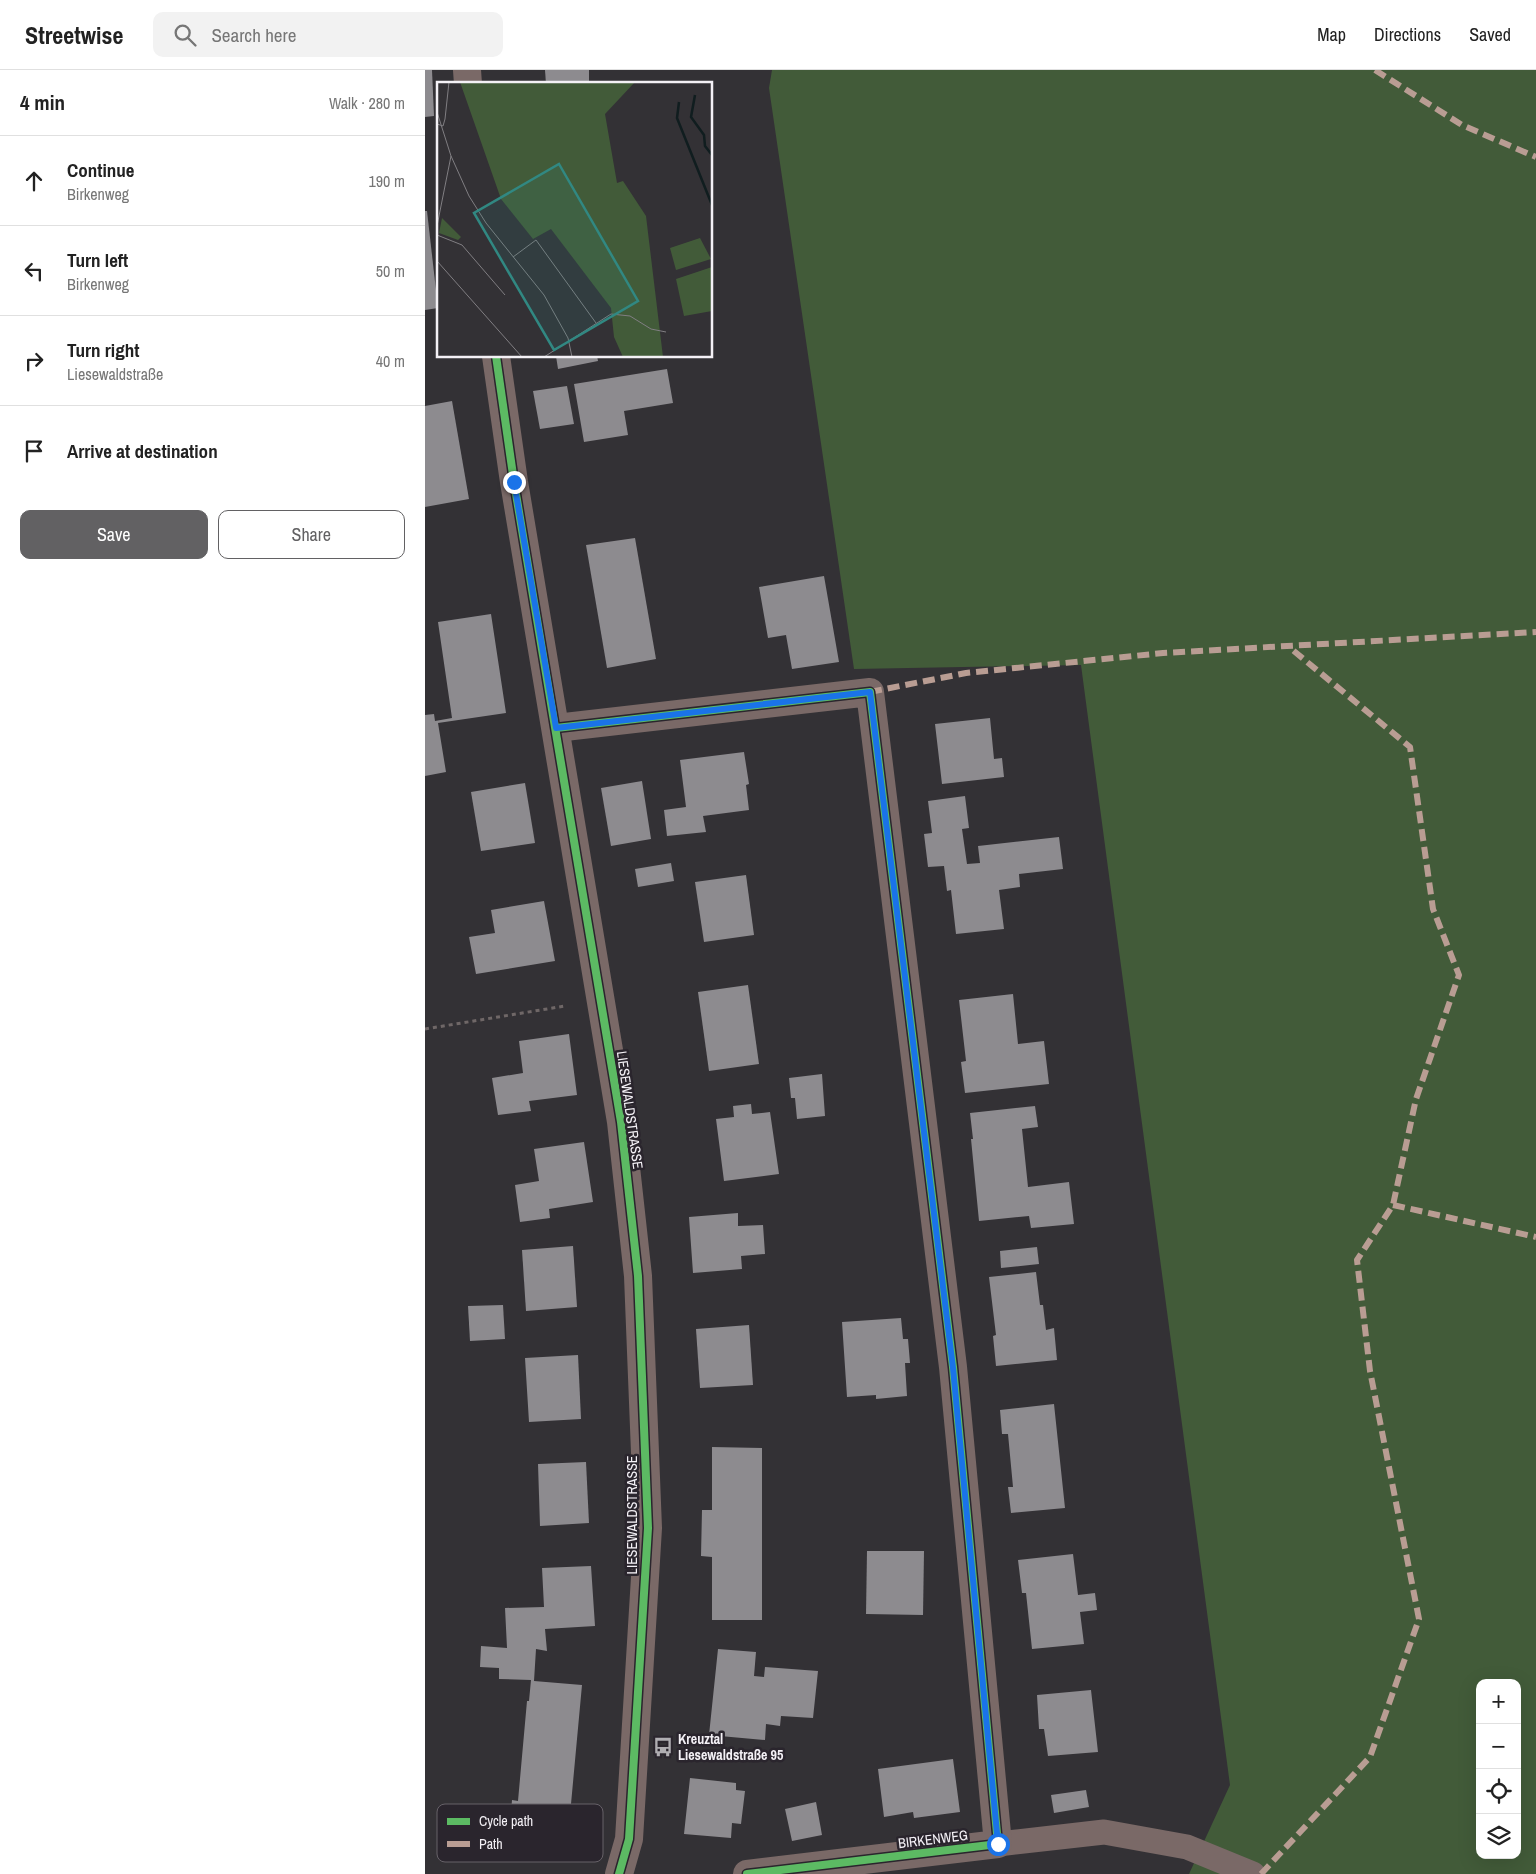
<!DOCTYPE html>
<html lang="en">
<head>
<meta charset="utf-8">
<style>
  body { margin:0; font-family:"Archivo Narrow",sans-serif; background:#f2f2f2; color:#222 }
  .controls { position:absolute; right:15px; bottom:15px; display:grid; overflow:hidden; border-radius:10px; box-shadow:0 5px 20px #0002 }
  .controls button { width:45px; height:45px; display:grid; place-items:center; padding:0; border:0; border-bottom:1px solid #e0e0e0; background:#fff; color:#222; font:25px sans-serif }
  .stop { position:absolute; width:15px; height:15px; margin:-11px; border:4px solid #1a73e8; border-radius:50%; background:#fff }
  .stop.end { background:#1a73e8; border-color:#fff; box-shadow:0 1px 5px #0008 }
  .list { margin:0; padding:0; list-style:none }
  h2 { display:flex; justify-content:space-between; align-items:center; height:65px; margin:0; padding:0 20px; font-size:21px }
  h2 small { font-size:16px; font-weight:400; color:#767676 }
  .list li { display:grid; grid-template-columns:32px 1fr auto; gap:15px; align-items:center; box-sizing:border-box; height:90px; padding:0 20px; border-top:1px solid #e0e0e0 }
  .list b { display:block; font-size:19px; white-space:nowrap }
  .list p { margin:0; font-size:16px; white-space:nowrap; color:#767676 }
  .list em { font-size:16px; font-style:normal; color:#767676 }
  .actions { display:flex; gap:10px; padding:15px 20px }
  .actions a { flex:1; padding:11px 0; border:1px solid #626163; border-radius:10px; text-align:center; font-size:18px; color:#626163 }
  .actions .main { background:#626163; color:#fff }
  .icon { flex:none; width:28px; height:28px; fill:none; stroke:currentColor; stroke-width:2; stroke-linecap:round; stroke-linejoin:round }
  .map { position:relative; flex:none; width:1111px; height:1804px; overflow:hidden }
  header { display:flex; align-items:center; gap:30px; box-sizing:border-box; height:70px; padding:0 25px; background:#fff; border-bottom:1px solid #e0e0e0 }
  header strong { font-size:24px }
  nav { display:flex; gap:28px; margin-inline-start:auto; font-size:18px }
  .search { width:350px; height:45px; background:#f2f2f2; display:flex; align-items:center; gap:12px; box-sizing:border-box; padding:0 18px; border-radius:10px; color:#767676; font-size:19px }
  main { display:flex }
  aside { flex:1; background:#fff }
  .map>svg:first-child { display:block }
  .green { fill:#425b39; fill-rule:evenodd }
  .building { fill:#8d8b8f }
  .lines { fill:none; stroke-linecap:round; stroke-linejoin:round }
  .path { stroke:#6f6767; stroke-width:3; stroke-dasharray:4 4; stroke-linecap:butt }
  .lane { stroke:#7a6967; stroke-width:25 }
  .street { stroke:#7a6967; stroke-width:28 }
  .quiet { stroke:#b99d93; stroke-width:6; stroke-dasharray:12 6; stroke-linecap:butt }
  .cycleway-casing { stroke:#2a252d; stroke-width:11 }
  .cycleway { stroke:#5cba63; stroke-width:8 }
  .route { stroke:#1a73e8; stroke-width:6 }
  .labels { text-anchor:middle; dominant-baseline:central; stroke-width:5; stroke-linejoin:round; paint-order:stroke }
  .street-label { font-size:14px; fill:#f4f1f6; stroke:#2a252d }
  .poi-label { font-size:14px; font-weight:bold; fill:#f4f1f6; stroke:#2a252d; text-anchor:start }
  .inset-river { fill:none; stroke:#101d1f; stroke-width:2.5 }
  .inset-road { fill:none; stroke:#807e82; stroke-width:1 }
  .view { fill:#318882; fill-opacity:0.15; stroke:#318882; stroke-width:2.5 }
  .inset-edge { fill:none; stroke:#f4f1f6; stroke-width:2.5 }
  .key { fill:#2a252d; stroke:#676269; stroke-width:1 }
  .key-label { font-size:14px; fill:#f4f1f6 }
</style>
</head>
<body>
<header>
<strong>Streetwise</strong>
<div class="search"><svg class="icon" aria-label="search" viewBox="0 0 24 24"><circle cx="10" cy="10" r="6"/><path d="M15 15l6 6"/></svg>Search here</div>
<nav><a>Map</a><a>Directions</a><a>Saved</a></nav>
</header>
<main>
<aside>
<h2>4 min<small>Walk · 280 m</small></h2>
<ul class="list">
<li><svg class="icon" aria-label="ahead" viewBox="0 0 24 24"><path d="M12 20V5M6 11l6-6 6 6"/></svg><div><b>Continue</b><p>Birkenweg</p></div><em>190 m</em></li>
<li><svg class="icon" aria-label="left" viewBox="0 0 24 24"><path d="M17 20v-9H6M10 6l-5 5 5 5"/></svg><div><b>Turn left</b><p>Birkenweg</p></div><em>50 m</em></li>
<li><svg class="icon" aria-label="right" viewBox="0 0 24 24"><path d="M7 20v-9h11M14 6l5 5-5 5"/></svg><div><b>Turn right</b><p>Liesewaldstraße</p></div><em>40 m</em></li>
<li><svg class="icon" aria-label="arrive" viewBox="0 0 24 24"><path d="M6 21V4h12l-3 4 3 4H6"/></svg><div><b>Arrive at destination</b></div></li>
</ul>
<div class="actions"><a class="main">Save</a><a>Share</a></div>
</aside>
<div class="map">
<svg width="1111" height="1804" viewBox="0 0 1111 1804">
  <rect width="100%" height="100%" fill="#333135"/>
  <!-- green -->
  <path class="green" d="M347 0H1111V1804H764L805 1715 656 595 429 599 344 18ZM1055 1613H1092V1785H1055Z"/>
  <!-- building -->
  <g class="building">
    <path d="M0 0H7L9 46 0 47Z"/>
    <path d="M120 0H164V14H121Z"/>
    <path d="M0 141H2L13 238 0 240Z"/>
    <path d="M131 286H172L173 291 133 299Z"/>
    <path d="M242 299 248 333 199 341 203 365 159 372 149 314Z"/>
    <path d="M142 316 149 354 115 359 108 321Z"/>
    <path d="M27 331 44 429 0 437V336Z"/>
    <path d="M210 468 231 589 182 598 161 475Z"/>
    <path d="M399 506 414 592 367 599 361 565 343 568 334 517Z"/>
    <path d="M66 544 81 643 13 653 21 702 0 706V645L9 644 10 651 27 648 13 552Z"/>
    <path d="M565 648 569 689 577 688 579 707 517 714 510 654Z"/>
    <path d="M319 682 324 714 321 715 324 740 278 746 281 762 242 766 239 740 261 737 255 690Z"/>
    <path d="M217 711 226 769 186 776 176 718Z"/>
    <path d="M100 713 110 773 56 781 46 722Z"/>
    <path d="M540 726 544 758 537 759 542 794 555 793 553 776 634 767 638 799 594 804 595 817 574 820 579 859 531 864 526 820 522 821 519 796 503 797 499 764 507 763 503 731Z"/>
    <path d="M246 793 249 811 213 817 210 799Z"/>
    <path d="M321 805 329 865 279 872 270 812Z"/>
    <path d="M119 831 130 891 51 904 44 867 70 863 66 840Z"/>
    <path d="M323 915 334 994 284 1001 273 922Z"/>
    <path d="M588 924 593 974 619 971 624 1014 540 1023 536 992 541 991 534 930Z"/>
    <path d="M144 964 152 1025 104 1031 106 1041 73 1045 67 1008 98 1003 94 971Z"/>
    <path d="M397 1004 400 1046 372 1049 370 1028H366L364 1008Z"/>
    <path d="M326 1034 327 1044 345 1042 354 1104 299 1111 291 1049 309 1047 308 1036Z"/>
    <path d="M610 1036 613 1057 597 1059 603 1117 644 1112 649 1154 606 1158 604 1146 554 1151 546 1069H548L545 1043Z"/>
    <path d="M159 1072 168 1132 124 1139 125 1148 95 1152 90 1115 114 1111 109 1079Z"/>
    <path d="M313 1143V1156L338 1155 340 1184 316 1186 317 1199 268 1203 264 1147Z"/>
    <path d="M148 1176 152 1237 101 1241 97 1180Z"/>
    <path d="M612 1177 614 1194 576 1198 575 1181Z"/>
    <path d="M611 1202 615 1235H618L621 1260 629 1258 632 1290 571 1296 568 1266 571 1265 564 1207Z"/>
    <path d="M78 1235 80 1269 45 1271 43 1236Z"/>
    <path d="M476 1248 478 1269H483L485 1293H480L482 1326 451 1329V1325L422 1327 417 1252Z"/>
    <path d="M324 1255 328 1315 275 1318 271 1259Z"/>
    <path d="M153 1285 156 1349 104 1352 100 1288Z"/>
    <path d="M629 1334 640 1438 586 1443 583 1417H588L583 1364H577L575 1340Z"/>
    <path d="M287 1377 337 1378V1550H287V1487L276 1486 277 1440H287Z"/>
    <path d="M161 1392 164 1453 115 1456 113 1394Z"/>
    <path d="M442 1481H499L498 1545 441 1544Z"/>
    <path d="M648 1484 653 1525 670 1523 672 1540 655 1542 659 1574 607 1579 601 1523H597L593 1490Z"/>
    <path d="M166 1496 170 1556 120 1559 122 1581 111 1579 109 1611 157 1615 146 1734H151L148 1773 84 1768 87 1730 93 1731 102 1631H104L106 1610 74 1609V1598L55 1597 56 1576 82 1578 80 1538 119 1537 117 1498Z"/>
    <path d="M293 1579 331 1582 329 1606 339 1607 340 1597 393 1601 388 1648 356 1646 355 1656 341 1654 340 1670 284 1665Z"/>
    <path d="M666 1620 673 1682 623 1686 619 1659H614L612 1625Z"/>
    <path d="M528 1689 535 1742 489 1748 488 1742 459 1747 453 1699Z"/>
    <path d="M265 1708 311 1713V1720L320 1721 316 1754 307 1753 306 1768 259 1764Z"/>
    <path d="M661 1720 664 1737 629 1743 626 1725Z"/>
    <path d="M391 1732 397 1765 367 1771 360 1739Z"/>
  </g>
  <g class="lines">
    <!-- path -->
    <path class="path" d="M0 959 140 936"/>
    <!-- lane -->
    <path class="lane" d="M573 1774 679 1762 762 1777 828 1804"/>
    <!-- street -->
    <g class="street">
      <path d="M42 0 43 14"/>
      <path d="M71 286 89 412 196 1052 213 1206 223 1458 204 1769 194 1804"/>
      <path d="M131 658 445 622 528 1297 573 1774 322 1804"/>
    </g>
    <!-- quiet -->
    <g class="quiet">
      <path d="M950 0 1037 55 1111 87"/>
      <path d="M445 622 541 603 738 583 1111 562"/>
      <path d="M968 1135 1111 1167"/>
      <path d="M836 1804 945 1687 994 1549 945 1301 932 1190 968 1135 991 1029 1034 905 1008 839 985 677 864 577"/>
    </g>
    <defs>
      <g id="cycleway">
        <path d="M71 286 89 412 196 1052 213 1206 223 1458 204 1769 194 1804"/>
        <path d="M131 658 445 622 528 1297 573 1774 322 1804"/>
      </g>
    </defs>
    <!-- cycleway casing -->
    <use href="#cycleway" class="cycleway-casing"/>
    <!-- cycleway -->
    <use href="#cycleway" class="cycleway"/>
  </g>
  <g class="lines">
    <!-- route -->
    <path class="route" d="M89 412 131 658 445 622 528 1298 573 1774"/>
  </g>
  <!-- icons -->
  <defs>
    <symbol id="bus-bare" viewBox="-9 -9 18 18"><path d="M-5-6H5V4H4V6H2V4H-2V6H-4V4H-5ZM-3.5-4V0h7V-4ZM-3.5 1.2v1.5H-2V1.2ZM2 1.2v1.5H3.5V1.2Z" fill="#b0aeb2" stroke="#2a252d" stroke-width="2.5" paint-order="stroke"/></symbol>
  </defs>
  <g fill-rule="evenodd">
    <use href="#bus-bare" x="224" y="1663" width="28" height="28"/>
  </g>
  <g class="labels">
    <!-- street labels -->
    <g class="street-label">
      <text transform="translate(205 1040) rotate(82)">LIESEWALDSTRASSE</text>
      <text transform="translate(207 1445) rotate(-90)">LIESEWALDSTRASSE</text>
      <text transform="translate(508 1769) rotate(-7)">BIRKENWEG</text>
    </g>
    <!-- poi labels -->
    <g class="poi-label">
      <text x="253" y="1669">Kreuztal<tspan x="253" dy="16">Liesewaldstraße 95</tspan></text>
    </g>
  </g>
  <!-- overview -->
  <g transform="translate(12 12)">
    <rect width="275" height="275" fill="#333135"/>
    <path d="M23 0H198L168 32 180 101 186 99 209 134 226 275H186L177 255 174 226 114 147 96 157 64 117ZM5 136 24 155 21 158 2 151ZM263 156 274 177 239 188 233 166ZM275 185V229L247 234 239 197Z" fill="#425b39"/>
    <path class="inset-river" d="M258 13 254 35 267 53 268 64 275 73M242 20 240 36 275 123"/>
    <path class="inset-road" d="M0 30 14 74 32 114 49 141 107 213 131 256 135 275M0 42 6 44 8 37 12 0M0 144 14 74M0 153 25 163 68 213M76 175 99 158 159 241M0 179 85 275M107 275 174 232 193 234 214 247 229 250"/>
    <path class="view" d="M122 82 201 219 117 268 37 131Z"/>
    <rect width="275" height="275" class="inset-edge"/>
  </g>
  <!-- legend -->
  <rect x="12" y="1734" width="166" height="58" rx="8" class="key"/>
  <rect x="22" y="1748" width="23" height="7" fill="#5cba63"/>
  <rect x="22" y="1771" width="23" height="6" fill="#b99d93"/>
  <g class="key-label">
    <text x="54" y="1756">Cycle path</text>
    <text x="54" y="1779">Path</text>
  </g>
</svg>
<div class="controls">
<button>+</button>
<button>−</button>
<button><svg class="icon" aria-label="locate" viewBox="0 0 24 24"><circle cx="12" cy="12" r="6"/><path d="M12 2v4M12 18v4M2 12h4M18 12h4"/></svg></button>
<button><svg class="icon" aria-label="layers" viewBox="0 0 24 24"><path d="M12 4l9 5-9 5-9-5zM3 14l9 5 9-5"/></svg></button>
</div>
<div class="stop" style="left:573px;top:1774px"></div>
<div class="stop end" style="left:89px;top:412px"></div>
</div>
</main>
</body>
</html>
